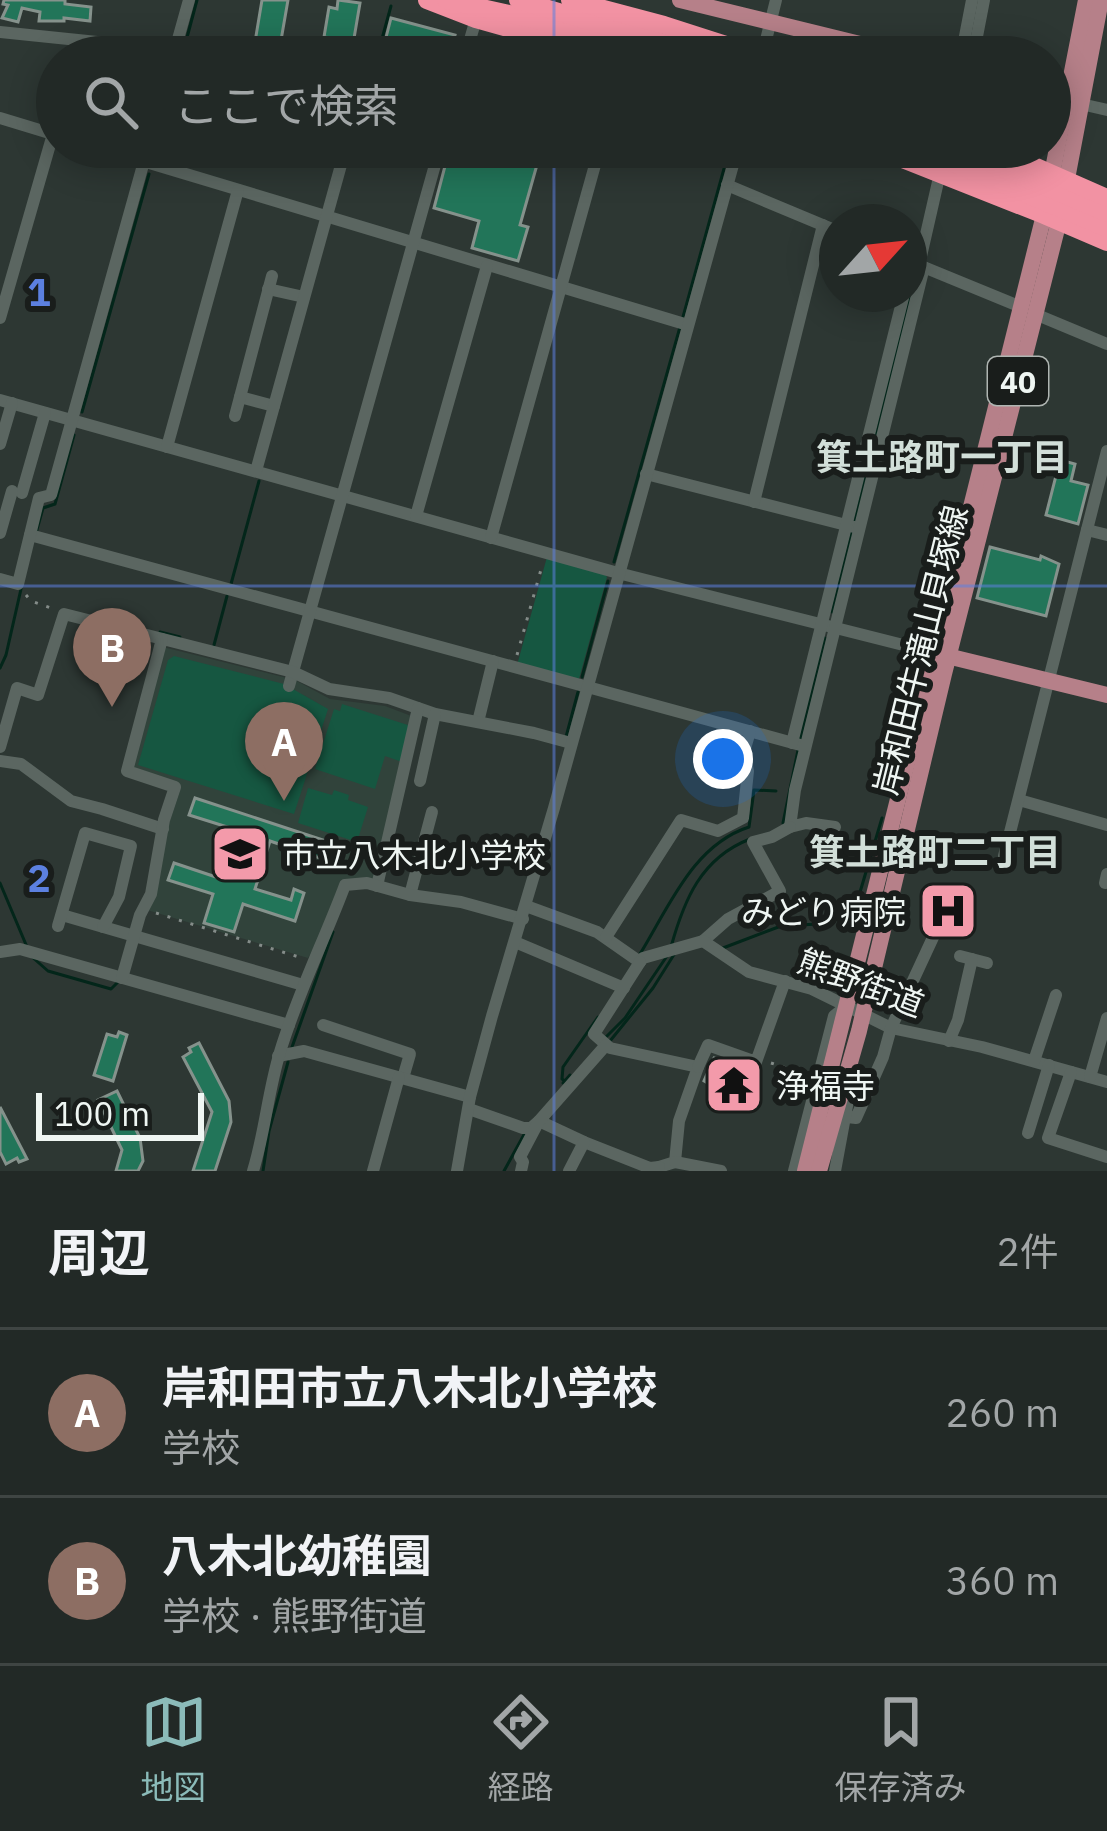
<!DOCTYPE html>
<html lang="ja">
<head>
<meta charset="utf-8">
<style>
  body { margin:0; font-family:"IBM Plex Sans","Noto Sans JP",sans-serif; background:#2a312e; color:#f1f3f6 }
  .compass { position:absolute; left:819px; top:204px; width:108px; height:108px; border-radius:50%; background:#222926; box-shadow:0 6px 30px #0003; rotate:63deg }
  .scale { position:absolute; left:36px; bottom:30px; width:168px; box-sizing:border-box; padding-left:12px; border:6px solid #eff6f3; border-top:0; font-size:33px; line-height:42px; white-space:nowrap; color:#eff6f3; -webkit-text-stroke:9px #191d1b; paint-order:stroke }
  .you { position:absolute; left:723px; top:759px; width:42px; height:42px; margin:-30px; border:9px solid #fff; border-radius:50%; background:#1a73e8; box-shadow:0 0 0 18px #1a73e833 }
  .badge { display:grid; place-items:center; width:78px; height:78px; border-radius:50%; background:#8bbbb9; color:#fff; font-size:39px; font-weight:700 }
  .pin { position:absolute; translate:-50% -99px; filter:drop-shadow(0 3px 6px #0008) }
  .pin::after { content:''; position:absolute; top:63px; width:42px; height:36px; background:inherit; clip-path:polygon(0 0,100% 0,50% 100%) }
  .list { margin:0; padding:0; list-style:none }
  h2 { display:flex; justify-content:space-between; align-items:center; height:156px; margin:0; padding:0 48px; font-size:51px }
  h2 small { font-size:39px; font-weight:400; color:#a2a6a7 }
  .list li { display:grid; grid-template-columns:78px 1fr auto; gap:36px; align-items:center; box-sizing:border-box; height:168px; padding:0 48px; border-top:3px solid #3f4543 }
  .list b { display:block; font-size:45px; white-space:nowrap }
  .list p { margin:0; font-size:39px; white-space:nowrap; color:#a2a6a7 }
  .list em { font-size:39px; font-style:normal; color:#a2a6a7 }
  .icon { flex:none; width:66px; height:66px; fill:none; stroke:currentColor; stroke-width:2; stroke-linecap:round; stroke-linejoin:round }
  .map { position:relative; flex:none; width:1107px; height:1171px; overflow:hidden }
  .search { position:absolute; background:#222926; box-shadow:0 6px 30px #0003; left:36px; right:36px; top:36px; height:132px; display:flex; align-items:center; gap:30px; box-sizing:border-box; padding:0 42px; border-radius:66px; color:#a2a6a7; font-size:45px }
  .sheet { height:492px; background:#222926 }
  nav { display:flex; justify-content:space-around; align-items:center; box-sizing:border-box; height:168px; border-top:3px solid #3f4543; background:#222926; font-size:33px; color:#a2a6a7 }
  nav a { display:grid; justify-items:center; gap:6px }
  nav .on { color:#8bbbb9 }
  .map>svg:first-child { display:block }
  .built { fill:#31433b }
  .green { fill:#165741 }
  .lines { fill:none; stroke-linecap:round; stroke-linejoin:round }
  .stream { stroke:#03261a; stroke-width:3 }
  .building { fill:#227559; stroke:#85928c; stroke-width:3 }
  .path { stroke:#848c89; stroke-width:3; stroke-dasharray:3 9; stroke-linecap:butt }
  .minor { stroke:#5b6661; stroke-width:12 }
  .major { stroke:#b68089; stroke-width:16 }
  .highway { stroke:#f292a3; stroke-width:18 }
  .grid { fill:none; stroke:#5c80e0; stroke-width:3; stroke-opacity:0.55 }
  .labels { text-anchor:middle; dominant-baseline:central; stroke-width:12; stroke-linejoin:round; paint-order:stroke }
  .shield { fill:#191d1b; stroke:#afb5b2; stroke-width:3 }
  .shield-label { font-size:30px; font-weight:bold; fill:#eff6f3 }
  .street-label { font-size:33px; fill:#eff6f3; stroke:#191d1b }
  .poi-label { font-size:33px; fill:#eff6f3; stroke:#191d1b; text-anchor:start }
  .neighbourhood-label { font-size:36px; font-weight:bold; fill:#d2dfd9; stroke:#191d1b }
  .grid-label { font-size:39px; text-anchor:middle; font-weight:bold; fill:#5c80e0; stroke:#191d1b; stroke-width:12; stroke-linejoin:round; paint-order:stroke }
</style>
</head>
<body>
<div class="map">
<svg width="1107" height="1171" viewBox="0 0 1107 1171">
  <rect width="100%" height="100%" fill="#2d3733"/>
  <!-- built -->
  <path class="built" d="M163 647 295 680 330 699 385 706 414 717 375 883H340L318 941 308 958 147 910 179 784 130 767Z"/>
  <!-- green -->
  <g class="green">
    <path d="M547 557 603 572 607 577 579 679 517 665Z"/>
    <path d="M174 656 284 684 328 709 294 814 138 765 168 660Z"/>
    <path d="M342 704 411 726 402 762 385 756 375 789 315 769 334 709 340 711Z"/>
    <path d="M308 788 332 795 334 790 349 795 348 800 368 807 357 842 298 823Z"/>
  </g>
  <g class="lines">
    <!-- stream -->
    <g class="stream">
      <path d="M185 45 197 0"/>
      <path d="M377 57 391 6"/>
      <path d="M154 155 156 147"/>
      <path d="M683 317 730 147"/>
      <path d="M82 412 149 174"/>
      <path d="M854 523 915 277"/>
      <path d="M36 533 43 508 55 504 74 435"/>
      <path d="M614 562 680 327"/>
      <path d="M231 584 259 481"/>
      <path d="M832 612 852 532"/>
      <path d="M160 632 180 637"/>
      <path d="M214 645 227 596"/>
      <path d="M0 668 6 655 21 589"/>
      <path d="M582 677 608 581"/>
      <path d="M566 737 578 692"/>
      <path d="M800 740 825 638"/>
      <path d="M783 823 798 750"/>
      <path d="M0 883 27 947"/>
      <path d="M671 947C684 900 701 858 750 839"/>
      <path d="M723 948 781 926 818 924 855 909 882 818"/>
      <path d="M640 954C669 907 693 845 749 827L754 790 776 791"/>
      <path d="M31 956 48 971 111 989 117 983"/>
      <path d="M604 1039 625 1018 667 956"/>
      <path d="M610 1041 653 988 675 953"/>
      <path d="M292 1047 333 932"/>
      <path d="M565 1081 562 1079 563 1067 598 1017"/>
      <path d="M563 1083 570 1075"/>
      <path d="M263 1171 269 1131 288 1062"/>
      <path d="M504 1171 526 1131"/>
    </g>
  </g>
  <!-- building -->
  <g class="building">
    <path d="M4 0H65V4L91 7 90 21 64 18V21H39L40 12 22 8 18 22 2 18 8 5 3 4Z"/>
    <path d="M262 0H288L280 46 255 42Z"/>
    <path d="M338 0 360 3 351 56 329 52 332 38 324 37 329 7 337 9Z"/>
    <path d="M391 18 455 35 449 57H381Z"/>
    <path d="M450 147H542L520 225 528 227 518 261 472 248 479 221 434 208Z"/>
    <path d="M1060 460 1075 464 1071 481 1088 485 1078 524 1046 515Z"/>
    <path d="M990 547 1040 560 1041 556 1059 564 1046 616 977 598Z"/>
    <path d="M195 798 335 844 329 861 270 841 255 889 291 900 294 889 304 893 295 921 243 904 234 932 204 923 213 894 168 880 174 863 222 879 237 830 189 815Z"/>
    <path d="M119 1032 127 1035 113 1081 94 1075 107 1034 117 1037Z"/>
    <path d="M199 1043 229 1101 231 1122 215 1171H193L212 1112 183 1057 191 1052 189 1048Z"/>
    <path d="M714 1058 756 1072 744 1110 713 1098 716 1088 704 1081Z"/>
    <path d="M117 1091 140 1138 143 1161 138 1171H116L122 1150 98 1100Z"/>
    <path d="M0 1107 27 1159 19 1162 17 1158 6 1164 0 1152Z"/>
  </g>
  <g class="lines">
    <!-- path -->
    <g class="path">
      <path d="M26 595 31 601 54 609"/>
      <path d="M517 655 542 566"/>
      <path d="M156 913 302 958"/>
      <path d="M771 1063 807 1075"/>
    </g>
    <!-- minor -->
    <g class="minor">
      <path d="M0 32 175 50 209 57"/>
      <path d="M762 56 776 0"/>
      <path d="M173 57 189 0"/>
      <path d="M465 57 476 19"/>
      <path d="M961 57 972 0"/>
      <path d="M973 57 984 0"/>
      <path d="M1081 104 1107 110"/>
      <path d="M0 118 56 135"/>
      <path d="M96 147 688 325"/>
      <path d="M727 185 837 231"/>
      <path d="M909 261 1021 307"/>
      <path d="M919 265 940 173"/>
      <path d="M268 289 304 297"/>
      <path d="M1035 314 1107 344"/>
      <path d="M0 318 53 134"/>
      <path d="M240 397 274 406"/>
      <path d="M0 400 618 573 935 653"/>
      <path d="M235 416 272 276"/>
      <path d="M0 444 12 403"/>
      <path d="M167 447 238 190"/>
      <path d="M256 471 346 147"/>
      <path d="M646 474 854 527"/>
      <path d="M22 493 45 413"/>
      <path d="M754 502 823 225"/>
      <path d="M416 516 487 266"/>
      <path d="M1087 530 1107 535"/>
      <path d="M0 533 12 491"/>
      <path d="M30 535 804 746"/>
      <path d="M491 538 600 147"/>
      <path d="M0 579 18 584 39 498 51 495 148 147"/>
      <path d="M289 686 440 147"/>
      <path d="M478 722 493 661"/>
      <path d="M792 743 904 294"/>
      <path d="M0 747 17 688 38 695 64 614 293 672 329 689 389 698 435 714 534 733 571 743"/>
      <path d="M0 761 21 764 71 801 102 809 163 829"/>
      <path d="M420 781 435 714"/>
      <path d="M1019 800 1107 825"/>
      <path d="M835 827 806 823 790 827 795 790 924 267"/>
      <path d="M1004 856 1107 451"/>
      <path d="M1105 883 1107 874"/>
      <path d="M377 886 418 708"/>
      <path d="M410 895 432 812"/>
      <path d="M526 906 597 932 640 962"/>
      <path d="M62 915 303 985"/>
      <path d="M58 926 85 833 131 846 119 897 103 927"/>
      <path d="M606 937 681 820 718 831 743 818 748 771 744 752 750 731"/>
      <path d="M703 941 728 919 780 891 753 842 772 837 790 827"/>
      <path d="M515 942 624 988"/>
      <path d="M0 952 20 949 289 1025"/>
      <path d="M960 956 987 963"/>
      <path d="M640 962 643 958 703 941 749 972 812 989 891 1028 982 1047 1107 1082"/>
      <path d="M640 962 594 1034 610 1048 698 1067 679 1121 675 1162 659 1167 658 1171"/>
      <path d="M122 978 140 915 151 894 164 820 175 787 127 771 162 639"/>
      <path d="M323 1025 410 1054 403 1078"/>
      <path d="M949 1041 958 1020 972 959"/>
      <path d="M278 1056 304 1051 470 1097"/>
      <path d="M1034 1061 1056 995"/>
      <path d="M698 1067 708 1045 756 1062 785 981"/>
      <path d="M1071 1072 1048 1138 1107 1157"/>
      <path d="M1090 1077 1107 1018"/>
      <path d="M469 1109 523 1128H531L539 1121 584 1142 650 1168 659 1167"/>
      <path d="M847 1117 856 1118 883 1057 891 1028 936 931"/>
      <path d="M1028 1133 1049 1065"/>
      <path d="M675 1162 721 1171"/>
      <path d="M253 1171C265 1132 268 1091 280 1052 297 995 324 941 345 885L367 883 410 895 461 902 523 919"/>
      <path d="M373 1171 399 1077"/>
      <path d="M457 1171 470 1097 492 1016 554 808 738 147"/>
      <path d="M521 1171 523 1162 520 1157 539 1121 606 1045"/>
      <path d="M569 1171 584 1142"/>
      <path d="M794 1171 834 1016 844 1008"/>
      <path d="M835 1171 852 1079"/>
    </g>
    <!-- major -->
    <g class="major">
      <path d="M680 0 913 57"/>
      <path d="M939 654 1107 695"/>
      <path d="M805 1171 1044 215 1086 0"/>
      <path d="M819 1171 859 1031 944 674 1059 221 1101 0"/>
    </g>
    <!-- highway -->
    <g class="highway">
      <path d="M427 0 476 19 611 57"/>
      <path d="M446 0 536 20 661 57"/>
      <path d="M518 0 711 57"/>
      <path d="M570 0 664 25 763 57"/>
      <path d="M872 147 1044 215 1107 242"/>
      <path d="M915 147 1107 228"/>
      <path d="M952 147 1107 213"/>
      <path d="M991 147 1107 198"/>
    </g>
  </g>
  <!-- grid -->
  <path class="grid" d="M554 0V57M554 147V1171M0 586H1107"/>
  <!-- icons -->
  <defs>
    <symbol id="school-square" viewBox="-11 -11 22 22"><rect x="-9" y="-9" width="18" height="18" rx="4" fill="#f39aaa" stroke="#191d1b"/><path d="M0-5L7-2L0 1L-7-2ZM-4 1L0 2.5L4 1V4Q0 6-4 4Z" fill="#111"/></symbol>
    <symbol id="hospital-square" viewBox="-11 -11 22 22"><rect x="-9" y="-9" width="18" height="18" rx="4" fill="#f39aaa" stroke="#191d1b"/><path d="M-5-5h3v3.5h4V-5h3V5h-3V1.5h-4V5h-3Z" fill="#111"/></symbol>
    <symbol id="temple-square" viewBox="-11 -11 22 22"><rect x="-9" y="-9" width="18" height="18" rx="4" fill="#f39aaa" stroke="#191d1b"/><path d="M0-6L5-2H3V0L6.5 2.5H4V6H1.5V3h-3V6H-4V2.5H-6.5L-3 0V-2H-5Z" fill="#111"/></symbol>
  </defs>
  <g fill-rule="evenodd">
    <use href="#school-square" x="207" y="821" width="66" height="66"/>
    <use href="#hospital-square" x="915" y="878" width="66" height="66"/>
    <use href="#temple-square" x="701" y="1052" width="66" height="66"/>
  </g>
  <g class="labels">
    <!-- shield labels -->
    <rect class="shield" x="988" y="357" width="60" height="48" rx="9"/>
    <g class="shield-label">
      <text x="1018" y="381">40</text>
    </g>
    <!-- street labels -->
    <g class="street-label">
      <text transform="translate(920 650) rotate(-76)">岸和田牛滝山貝塚線</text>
      <text transform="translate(861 982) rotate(21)">熊野街道</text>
    </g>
    <!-- poi labels -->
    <g class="poi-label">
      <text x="282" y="854">市立八木北小学校</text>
      <text x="906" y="911" text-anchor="end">みどり病院</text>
      <text x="776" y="1085">浄福寺</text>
    </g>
    <!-- neighbourhood labels -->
    <g class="neighbourhood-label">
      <text x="942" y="456">箕土路町一丁目</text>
      <text x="935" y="851">箕土路町二丁目</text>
    </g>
  </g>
  <g class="grid-label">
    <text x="39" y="306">1</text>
    <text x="39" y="892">2</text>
  </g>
</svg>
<svg class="compass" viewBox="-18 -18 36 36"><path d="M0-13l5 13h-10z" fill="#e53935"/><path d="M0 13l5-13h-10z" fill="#a2a6a7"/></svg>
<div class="scale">100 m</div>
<div class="you"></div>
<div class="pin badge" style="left:284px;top:801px;background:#8d6e63">A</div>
<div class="pin badge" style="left:112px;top:707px;background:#8d6e63">B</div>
<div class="search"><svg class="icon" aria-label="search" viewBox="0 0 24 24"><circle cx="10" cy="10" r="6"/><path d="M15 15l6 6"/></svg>ここで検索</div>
</div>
<section class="sheet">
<h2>周辺<small>2件</small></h2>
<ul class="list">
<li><span class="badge" style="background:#8d6e63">A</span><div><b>岸和田市立八木北小学校</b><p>学校</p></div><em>260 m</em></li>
<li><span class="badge" style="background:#8d6e63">B</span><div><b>八木北幼稚園</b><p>学校 · 熊野街道</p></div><em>360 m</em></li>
</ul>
</section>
<nav>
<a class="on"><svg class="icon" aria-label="map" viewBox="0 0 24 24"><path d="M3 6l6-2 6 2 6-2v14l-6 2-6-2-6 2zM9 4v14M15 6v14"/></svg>地図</a>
<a><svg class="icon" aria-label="directions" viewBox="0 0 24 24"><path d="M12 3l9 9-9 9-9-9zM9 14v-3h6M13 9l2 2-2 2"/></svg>経路</a>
<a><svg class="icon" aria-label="saved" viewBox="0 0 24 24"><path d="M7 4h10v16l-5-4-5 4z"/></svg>保存済み</a>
</nav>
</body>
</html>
